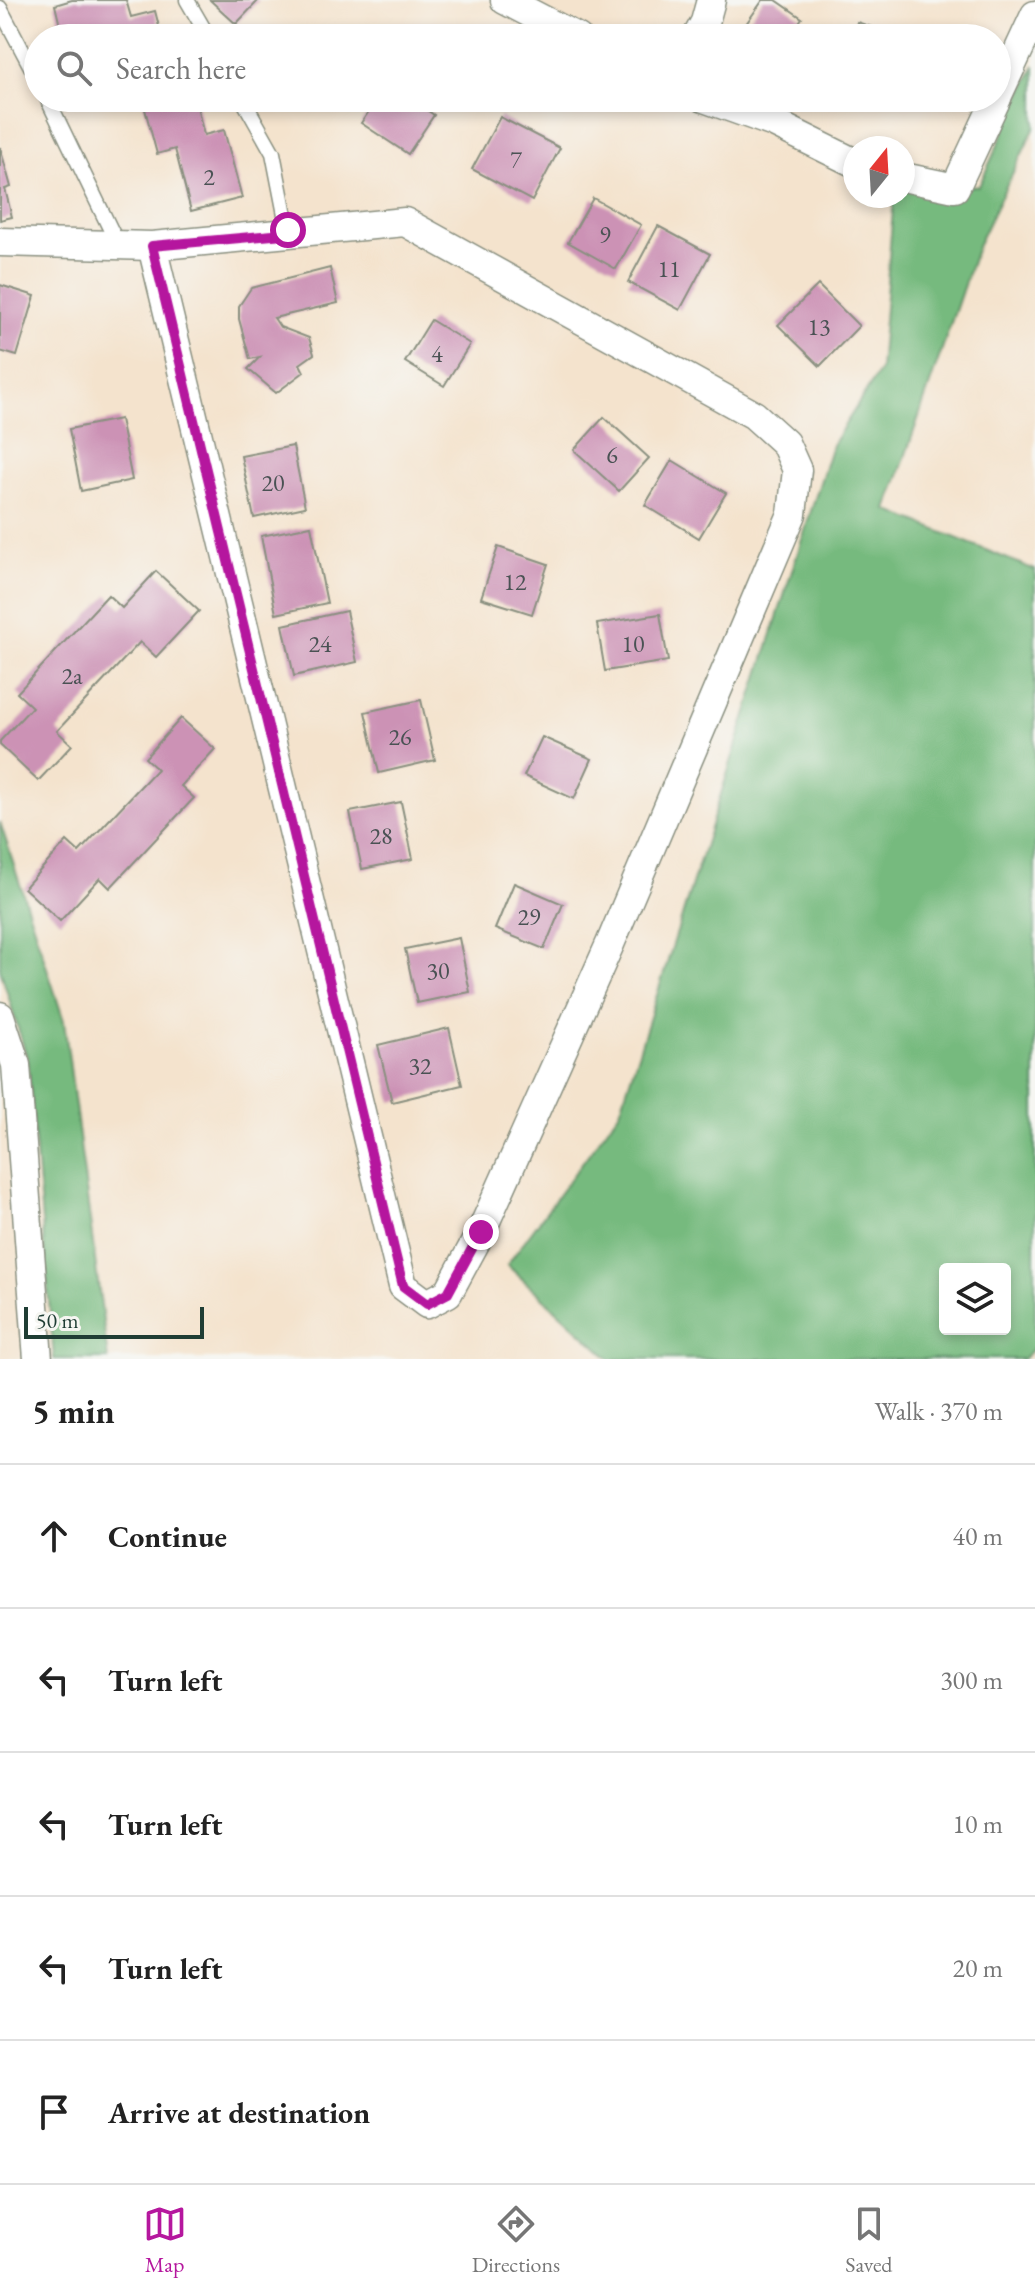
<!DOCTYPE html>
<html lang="en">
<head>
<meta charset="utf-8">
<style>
  body { margin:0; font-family:"EB Garamond",serif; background:#f2f2f2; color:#222 }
  .controls { position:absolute; right:24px; bottom:24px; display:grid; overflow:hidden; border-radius:8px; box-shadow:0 4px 12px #0003 }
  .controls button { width:72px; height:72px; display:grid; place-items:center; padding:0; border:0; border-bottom:2px solid #e0e0e0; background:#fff; color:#222; font:40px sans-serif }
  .compass { position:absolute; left:843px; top:136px; width:72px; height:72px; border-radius:50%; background:#fff; box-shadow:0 4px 12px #0003; rotate:18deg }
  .scale { position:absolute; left:24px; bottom:20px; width:180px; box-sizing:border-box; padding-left:8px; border:4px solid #1f3d34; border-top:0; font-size:22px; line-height:28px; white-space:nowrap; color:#1f3d34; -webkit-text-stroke:6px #f6f6f2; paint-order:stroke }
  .stop { position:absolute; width:24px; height:24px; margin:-18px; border:6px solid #b5179e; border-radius:50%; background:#fff }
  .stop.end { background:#b5179e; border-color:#fff; box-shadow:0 2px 8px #0008 }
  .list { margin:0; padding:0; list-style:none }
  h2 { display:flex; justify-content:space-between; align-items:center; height:104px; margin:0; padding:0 32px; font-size:34px }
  h2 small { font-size:26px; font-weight:400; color:#767676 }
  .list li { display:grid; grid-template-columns:52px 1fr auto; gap:24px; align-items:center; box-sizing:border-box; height:144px; padding:0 32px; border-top:2px solid #e0e0e0 }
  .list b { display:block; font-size:30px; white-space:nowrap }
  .list em { font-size:26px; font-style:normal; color:#767676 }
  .icon { flex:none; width:44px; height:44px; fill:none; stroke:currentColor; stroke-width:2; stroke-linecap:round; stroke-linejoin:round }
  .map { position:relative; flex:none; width:1035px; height:1359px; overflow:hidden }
  .search { position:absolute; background:#fff; box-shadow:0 4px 12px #0003; left:24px; right:24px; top:24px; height:88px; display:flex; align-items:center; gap:20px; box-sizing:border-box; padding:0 28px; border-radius:44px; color:#767676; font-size:30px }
  .sheet { height:824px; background:#fff }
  nav { display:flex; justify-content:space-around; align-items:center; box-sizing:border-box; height:112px; border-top:2px solid #e0e0e0; background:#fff; font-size:22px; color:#767676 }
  nav a { display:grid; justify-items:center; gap:4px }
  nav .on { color:#b5179e }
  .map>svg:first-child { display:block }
  .forest { fill:#76ba7e; stroke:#4a7c59; stroke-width:2; fill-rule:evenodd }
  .building { fill:#cc92b5 }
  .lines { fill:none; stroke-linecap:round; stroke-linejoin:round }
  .lane-casing { stroke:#8a9080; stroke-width:17 }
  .street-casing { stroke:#8a9080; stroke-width:31 }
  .lane { stroke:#fff; stroke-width:14 }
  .street { stroke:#fff; stroke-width:28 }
  .route { stroke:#b5179e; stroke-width:10 }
  .labels { text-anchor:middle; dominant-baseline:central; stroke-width:7; stroke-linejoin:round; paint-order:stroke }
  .number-label { font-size:24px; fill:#4a5254 }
</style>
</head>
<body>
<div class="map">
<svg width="1035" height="1359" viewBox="0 0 1035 1359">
  <rect width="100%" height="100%" fill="#f6f6f2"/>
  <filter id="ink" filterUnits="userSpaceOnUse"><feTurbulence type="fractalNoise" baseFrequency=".0125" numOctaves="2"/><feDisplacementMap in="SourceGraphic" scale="16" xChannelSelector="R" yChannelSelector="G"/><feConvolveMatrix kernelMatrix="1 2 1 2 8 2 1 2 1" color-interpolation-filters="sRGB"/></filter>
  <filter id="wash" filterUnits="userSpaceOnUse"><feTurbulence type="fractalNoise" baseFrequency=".006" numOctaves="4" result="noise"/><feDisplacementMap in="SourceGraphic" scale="32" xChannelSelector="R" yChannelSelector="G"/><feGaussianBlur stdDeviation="1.8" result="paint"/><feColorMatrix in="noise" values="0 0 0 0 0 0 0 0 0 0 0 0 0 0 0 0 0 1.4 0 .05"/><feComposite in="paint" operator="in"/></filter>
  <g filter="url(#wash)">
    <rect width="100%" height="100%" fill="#f4e3cd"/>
    <!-- forest -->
    <g class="forest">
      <path d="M1035 65V127L978 244 887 510 1035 570V1346L1023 1359H610L507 1265 620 1111 832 445 880 370 894 196H903V184L979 186ZM945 1269H1005V1329H945Z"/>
      <path d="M0 822 64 1021 108 1359H54L28 1061 0 969Z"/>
    </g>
    <g id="blocks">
      <!-- building -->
      <g class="building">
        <path d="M72 0H126L131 17 155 11 162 38H104L102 31 63 38 55 5Z"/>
        <path d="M210 0H259L236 24Z"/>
        <path d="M763 0H776L802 18 788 38H751L741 31Z"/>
        <path d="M857 22 892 34 891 38H852Z"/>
        <path d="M142 98H195L204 135 224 130 242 198 191 211 175 149 157 154Z"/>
        <path d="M378 98H409L434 115 408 154 361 123Z"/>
        <path d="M500 117 560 148 532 201 472 169Z"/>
        <path d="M0 147 11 187 5 189 12 217 0 220Z"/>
        <path d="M593 198 641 225 616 269 568 242Z"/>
        <path d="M658 226 710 254 680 310 628 282Z"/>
        <path d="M330 268 338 303 274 318 280 327 309 338 314 354 300 364 304 372 276 393 248 369 260 357 250 359 239 319V306L251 288Z"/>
        <path d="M0 285 35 296 17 356 0 351Z"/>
        <path d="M818 285 859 326 820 366 778 325Z"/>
        <path d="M431 320 470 344 444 386 405 362Z"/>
        <path d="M604 417 649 458 619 491 574 450Z"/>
        <path d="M120 419 132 480 81 491 69 429Z"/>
        <path d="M293 446 305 507 254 518 241 456Z"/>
        <path d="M672 460 726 493 699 538 645 505Z"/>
        <path d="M311 526 327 603 276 614 261 536Z"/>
        <path d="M498 547 548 564 532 614 481 598Z"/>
        <path d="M156 571 199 611 156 657 140 642 57 731 72 745 38 781 0 745V741L32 707 17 693 108 595 122 608Z"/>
        <path d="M346 611 357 662 294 676 283 625Z"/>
        <path d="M660 614 668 661 605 671 597 624Z"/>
        <path d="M421 700 435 760 379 773 365 712Z"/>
        <path d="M181 718 215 749 181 786 194 798 110 888 100 878 60 921 24 888 67 841 79 852 157 769 145 758Z"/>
        <path d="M542 737 592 759 574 799 524 776Z"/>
        <path d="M401 802 413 859 362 869 350 812Z"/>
        <path d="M514 883 563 904 544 949 495 929Z"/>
        <path d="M459 938 470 992 417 1003 405 949Z"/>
        <path d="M449 1028 462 1085 392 1102 378 1045Z"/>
      </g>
    </g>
  </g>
  <g filter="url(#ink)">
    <use href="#blocks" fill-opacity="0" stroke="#8a9080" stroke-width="2"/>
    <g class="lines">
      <defs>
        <g id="lane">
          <path d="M187 0 209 38"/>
          <path d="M0 8 38 80"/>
          <path d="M47 98 118 245"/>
          <path d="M242 98 273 153 288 230 285 233"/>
        </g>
        <g id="street">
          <path d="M505 0 578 38"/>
          <path d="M696 38 705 22 711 0"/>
          <path d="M997 97 1035 15"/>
          <path d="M704 98 774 123 855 163"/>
          <path d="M903 177 955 188 997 98"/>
          <path d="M0 242 152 246 405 222 754 415 785 443 797 470 792 514 610 944 481 1232 448 1293 427 1304 403 1286 152 246"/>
          <path d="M0 1016 16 1065 38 1359"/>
        </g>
      </defs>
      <!-- lane casing -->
      <use href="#lane" class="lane-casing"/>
      <!-- street casing -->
      <use href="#street" class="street-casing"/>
      <!-- lane -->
      <use href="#lane" class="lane"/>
      <!-- street -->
      <use href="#street" class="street"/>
    </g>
  </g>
  <g class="lines" filter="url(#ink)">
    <!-- route -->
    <path class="route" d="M288 230 284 234 152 246 403 1286 427 1304 448 1293 481 1232"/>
  </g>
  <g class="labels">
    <!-- number labels -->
    <g class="number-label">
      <text x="516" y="159">7</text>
      <text x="209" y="176">2</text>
      <text x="605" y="234">9</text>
      <text x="669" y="268">11</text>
      <text x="819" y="326">13</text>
      <text x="437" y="353">4</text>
      <text x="612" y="454">6</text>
      <text x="273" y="482">20</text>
      <text x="515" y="581">12</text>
      <text x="320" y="643">24</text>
      <text x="633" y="643">10</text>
      <text x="72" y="675">2а</text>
      <text x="400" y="736">26</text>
      <text x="381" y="835">28</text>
      <text x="529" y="916">29</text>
      <text x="438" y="970">30</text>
      <text x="420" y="1065">32</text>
    </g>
  </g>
</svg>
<div class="controls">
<button><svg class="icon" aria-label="layers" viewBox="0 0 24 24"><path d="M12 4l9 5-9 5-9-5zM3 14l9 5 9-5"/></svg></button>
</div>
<svg class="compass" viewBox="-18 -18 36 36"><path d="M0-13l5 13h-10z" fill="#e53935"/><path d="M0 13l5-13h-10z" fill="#767676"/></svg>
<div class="scale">50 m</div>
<div class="stop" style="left:288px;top:230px"></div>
<div class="stop end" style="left:481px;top:1232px"></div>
<div class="search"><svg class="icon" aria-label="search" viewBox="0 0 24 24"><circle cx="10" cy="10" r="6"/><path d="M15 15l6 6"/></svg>Search here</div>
</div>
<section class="sheet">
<h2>5 min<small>Walk · 370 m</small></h2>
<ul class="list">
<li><svg class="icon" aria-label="ahead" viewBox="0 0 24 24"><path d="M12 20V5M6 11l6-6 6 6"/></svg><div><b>Continue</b></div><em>40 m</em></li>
<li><svg class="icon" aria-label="left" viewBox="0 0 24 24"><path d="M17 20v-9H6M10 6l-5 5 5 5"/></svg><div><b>Turn left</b></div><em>300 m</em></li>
<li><svg class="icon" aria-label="left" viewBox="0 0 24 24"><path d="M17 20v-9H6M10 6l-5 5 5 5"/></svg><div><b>Turn left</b></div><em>10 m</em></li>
<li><svg class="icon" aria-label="left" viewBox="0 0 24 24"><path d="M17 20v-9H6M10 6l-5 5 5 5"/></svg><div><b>Turn left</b></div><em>20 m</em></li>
<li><svg class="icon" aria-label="arrive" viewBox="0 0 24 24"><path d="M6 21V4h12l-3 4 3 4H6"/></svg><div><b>Arrive at destination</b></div></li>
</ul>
</section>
<nav>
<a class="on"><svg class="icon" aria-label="map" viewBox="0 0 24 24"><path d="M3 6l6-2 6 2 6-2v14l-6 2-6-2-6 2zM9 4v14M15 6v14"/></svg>Map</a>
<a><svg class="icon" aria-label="directions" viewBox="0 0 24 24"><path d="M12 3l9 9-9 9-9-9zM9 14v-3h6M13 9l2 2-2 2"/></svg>Directions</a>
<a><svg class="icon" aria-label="saved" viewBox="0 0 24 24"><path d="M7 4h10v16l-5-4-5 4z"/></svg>Saved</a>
</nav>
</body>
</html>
